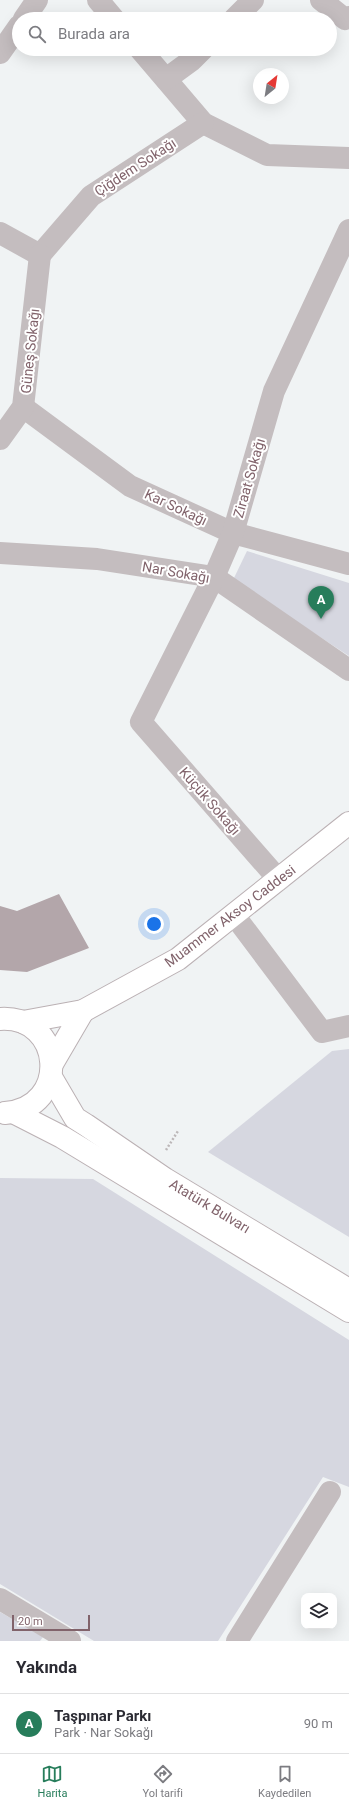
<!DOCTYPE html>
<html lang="tr">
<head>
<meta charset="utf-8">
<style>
  body { margin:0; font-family:Roboto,sans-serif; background:#f7f7f7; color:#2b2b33 }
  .controls { position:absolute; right:12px; bottom:12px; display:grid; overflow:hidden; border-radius:8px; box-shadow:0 4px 16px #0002 }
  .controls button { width:36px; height:36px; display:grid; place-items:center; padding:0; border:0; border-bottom:1px solid #e1e1e2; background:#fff; color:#2b2b33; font:20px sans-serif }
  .compass { position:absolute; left:253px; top:68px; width:36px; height:36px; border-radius:50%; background:#fff; box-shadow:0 4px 16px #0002; rotate:30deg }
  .scale { position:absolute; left:12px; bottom:10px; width:78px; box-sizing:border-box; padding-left:4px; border:2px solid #81636b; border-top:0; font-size:11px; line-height:14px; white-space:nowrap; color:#81636b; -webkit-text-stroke:3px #fff; paint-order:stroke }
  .you { position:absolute; left:154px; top:924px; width:14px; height:14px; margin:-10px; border:3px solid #fff; border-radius:50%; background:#1a73e8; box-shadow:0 0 0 6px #1a73e833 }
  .badge { display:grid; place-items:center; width:26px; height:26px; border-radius:50%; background:#277d5b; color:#fff; font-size:13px; font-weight:700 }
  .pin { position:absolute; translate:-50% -33px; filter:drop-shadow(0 1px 2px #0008) }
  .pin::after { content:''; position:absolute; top:21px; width:14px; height:12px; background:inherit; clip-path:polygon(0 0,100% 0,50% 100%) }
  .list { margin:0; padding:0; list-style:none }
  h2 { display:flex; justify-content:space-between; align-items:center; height:52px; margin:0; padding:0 16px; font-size:17px }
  h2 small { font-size:13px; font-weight:400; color:#7c7c81 }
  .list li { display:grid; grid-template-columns:26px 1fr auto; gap:12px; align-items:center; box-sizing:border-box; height:60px; padding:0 16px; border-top:1px solid #e1e1e2 }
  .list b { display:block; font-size:15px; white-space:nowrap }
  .list p { margin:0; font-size:13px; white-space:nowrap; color:#7c7c81 }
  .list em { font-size:13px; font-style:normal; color:#7c7c81 }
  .icon { flex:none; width:22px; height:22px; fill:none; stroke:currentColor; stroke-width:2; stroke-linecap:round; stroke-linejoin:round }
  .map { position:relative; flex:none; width:349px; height:1641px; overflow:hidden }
  .search { position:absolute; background:#fff; box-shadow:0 4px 16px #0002; left:12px; right:12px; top:12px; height:44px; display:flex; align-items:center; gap:10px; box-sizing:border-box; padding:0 14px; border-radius:22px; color:#7c7c81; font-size:15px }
  .sheet { height:112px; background:#fff }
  nav { display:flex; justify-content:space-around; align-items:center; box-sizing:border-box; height:56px; border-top:1px solid #e1e1e2; background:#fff; font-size:11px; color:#7c7c81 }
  nav a { display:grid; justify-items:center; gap:2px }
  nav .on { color:#277d5b }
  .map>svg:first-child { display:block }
  .green { fill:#d6d7e0 }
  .building { fill:#b3a6aa }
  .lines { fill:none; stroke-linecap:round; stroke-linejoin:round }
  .secondary-casing { stroke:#bbb1b4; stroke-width:24 }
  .path { stroke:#bcb7b8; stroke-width:2.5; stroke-dasharray:2 2; stroke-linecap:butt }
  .street { stroke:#c4bdbf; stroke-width:22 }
  .secondary { stroke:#fff; stroke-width:22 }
  .labels { text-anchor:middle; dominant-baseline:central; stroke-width:4; stroke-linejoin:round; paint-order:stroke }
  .street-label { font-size:14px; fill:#81636b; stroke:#fff }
</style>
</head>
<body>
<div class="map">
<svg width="349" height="1641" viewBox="0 0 349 1641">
  <rect width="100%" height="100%" fill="#f0f3f4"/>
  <!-- green -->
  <g class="green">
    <path d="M247 551 349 583V656L233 580Z"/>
    <path d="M349 1049V1237L208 1152 332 1051Z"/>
    <path d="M0 1178 93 1179 349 1340V1487L323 1477 218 1641H94L0 1584Z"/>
    <path d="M0 1612 43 1637 40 1641H0Z"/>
  </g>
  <!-- building -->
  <path class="building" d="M59 894 89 948 27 972 0 970V906L17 911Z"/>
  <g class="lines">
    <defs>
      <g id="secondary">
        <path d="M0 1019C64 1015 71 1108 5 1113"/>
        <path d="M23 1022 83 1011 178 959 349 823"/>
        <path d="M52 1064 83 1011"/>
        <path d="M51 1077 75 1118 86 1125 165 1179 349 1290"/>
        <path d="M15 1113 62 1137 349 1311"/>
      </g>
    </defs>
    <!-- secondary casing -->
    <use href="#secondary" class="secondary-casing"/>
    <!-- path -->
    <path class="path" d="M166 1150 178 1131"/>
    <!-- street -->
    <g class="street">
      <path d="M98 0 114 19"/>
      <path d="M321 0 345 19 349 17"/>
      <path d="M24 19 37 0"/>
      <path d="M234 19 253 0"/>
      <path d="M140 49 203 123 267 155 349 158"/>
      <path d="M0 53 19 26"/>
      <path d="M166 79 192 60 203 49"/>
      <path d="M0 233 40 255 91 196 203 123"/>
      <path d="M23 407 130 486 233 533 349 564"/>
      <path d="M0 439 23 407 40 255"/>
      <path d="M0 553 97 559 214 577 349 670"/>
      <path d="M279 880 141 722 214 577 233 533 274 391 349 230"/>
      <path d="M234 915 322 1032 349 1026"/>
      <path d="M0 1599 70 1641"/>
      <path d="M237 1641 330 1492"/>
    </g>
    <!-- secondary -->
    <use href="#secondary" class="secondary"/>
  </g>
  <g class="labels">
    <!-- street labels -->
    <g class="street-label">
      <text transform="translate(135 167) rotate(-33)">Çiğdem Sokağı</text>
      <text transform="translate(30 351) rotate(-84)">Güneş Sokağı</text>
      <text transform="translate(249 478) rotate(-74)">Ziraat Sokağı</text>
      <text transform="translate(176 507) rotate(25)">Kar Sokağı</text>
      <text transform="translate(176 572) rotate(10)">Nar Sokağı</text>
      <text transform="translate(210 801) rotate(49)">Küçük Sokağı</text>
      <text transform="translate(230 916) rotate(-37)">Muammer Aksoy Caddesi</text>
      <text transform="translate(210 1206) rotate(31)">Atatürk Bulvarı</text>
    </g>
  </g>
</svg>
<div class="controls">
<button><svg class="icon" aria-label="layers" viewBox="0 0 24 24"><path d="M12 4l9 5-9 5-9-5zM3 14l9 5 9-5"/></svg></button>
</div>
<svg class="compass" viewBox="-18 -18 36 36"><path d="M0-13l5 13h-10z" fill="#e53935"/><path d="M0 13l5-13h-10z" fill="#7c7c81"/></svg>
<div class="scale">20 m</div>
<div class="you"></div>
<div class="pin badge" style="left:321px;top:619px">A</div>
<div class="search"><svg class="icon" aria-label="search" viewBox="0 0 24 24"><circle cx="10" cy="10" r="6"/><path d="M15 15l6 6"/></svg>Burada ara</div>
</div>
<section class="sheet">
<h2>Yakında<small></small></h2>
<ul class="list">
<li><span class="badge">A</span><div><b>Taşpınar Parkı</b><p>Park · Nar Sokağı</p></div><em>90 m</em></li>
</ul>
</section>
<nav>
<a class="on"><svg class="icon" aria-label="map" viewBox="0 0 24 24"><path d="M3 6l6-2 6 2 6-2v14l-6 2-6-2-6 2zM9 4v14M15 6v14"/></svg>Harita</a>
<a><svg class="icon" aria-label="directions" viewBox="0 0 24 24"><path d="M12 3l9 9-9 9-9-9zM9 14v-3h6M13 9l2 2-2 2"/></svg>Yol tarifi</a>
<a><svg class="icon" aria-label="saved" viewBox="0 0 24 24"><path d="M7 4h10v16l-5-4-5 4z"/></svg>Kaydedilen</a>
</nav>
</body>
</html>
